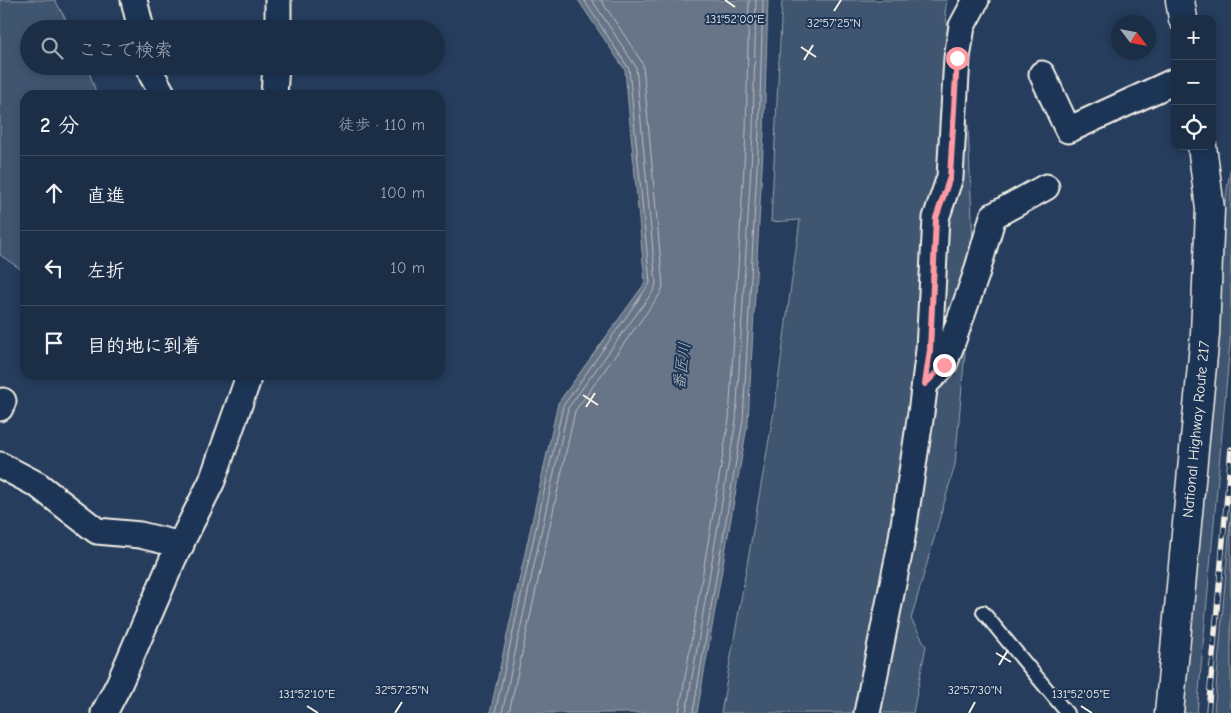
<!DOCTYPE html>
<html lang="ja">
<head>
<meta charset="utf-8">
<style>
  body { margin:0; font-family:"Comic Neue","Klee One",sans-serif; background:#25364d; color:#f1f3f6 }
  .controls { position:absolute; right:15px; top:15px; display:grid; overflow:hidden; border-radius:10px; box-shadow:0 2px 8px #0003 }
  .controls button { width:45px; height:45px; display:grid; place-items:center; padding:0; border:0; border-bottom:1px solid #3a4a5f; background:#1c2e46; color:#f1f3f6; font:25px sans-serif }
  .compass { position:absolute; left:1111px; top:15px; width:45px; height:45px; border-radius:50%; background:#1c2e46; box-shadow:0 2px 8px #0003; rotate:122deg }
  .stop { position:absolute; width:15px; height:15px; margin:-11px; border:4px solid #ff9aa2; border-radius:50%; background:#fff }
  .stop.end { background:#ff9aa2; border-color:#fff; box-shadow:0 1px 5px #0008 }
  .list { margin:0; padding:0; list-style:none }
  h2 { display:flex; justify-content:space-between; align-items:center; height:65px; margin:0; padding:0 20px; font-size:21px }
  h2 small { font-size:16px; font-weight:400; color:#a0a8b3 }
  .list li { display:grid; grid-template-columns:32px 1fr auto; gap:15px; align-items:center; box-sizing:border-box; height:75px; padding:0 20px; border-top:1px solid #3a4a5f }
  .list b { display:block; font-size:19px; white-space:nowrap }
  .list em { font-size:16px; font-style:normal; color:#a0a8b3 }
  .icon { flex:none; width:28px; height:28px; fill:none; stroke:currentColor; stroke-width:2; stroke-linecap:round; stroke-linejoin:round }
  .map { position:relative; flex:none; width:1231px; height:713px; overflow:hidden }
  .search { position:absolute; background:#1c2e46; box-shadow:0 2px 8px #0003; left:20px; top:20px; width:425px; height:55px; display:flex; align-items:center; gap:12px; box-sizing:border-box; padding:0 18px; border-radius:28px; color:#a0a8b3; font-size:19px }
  .panel { position:absolute; background:#1c2e46; box-shadow:0 2px 8px #0003; left:20px; top:90px; width:425px; height:290px; border-radius:15px }
  .map>svg:first-child { display:block }
  .green { fill:#40546f; stroke:#9aa2ac }
  .water { fill:#677588; stroke:#9fa7ae }
  .lines { fill:none; stroke-linecap:round; stroke-linejoin:round }
  .shore { stroke:#bcbfc2; stroke-width:1 }
  .lane-casing { stroke:#f4f1e8; stroke-width:16 }
  .street-casing { stroke:#f4f1e8; stroke-width:29 }
  .highway-casing { stroke:#f4f1e8; stroke-width:31 }
  .lane { stroke:#1d3557; stroke-width:12 }
  .street { stroke:#1d3557; stroke-width:25 }
  .highway { stroke:#1d3557; stroke-width:28 }
  .rail-casing { stroke:#f4f1e8; stroke-width:5.5 }
  .rail { stroke:#1d3557; stroke-width:4; stroke-dasharray:11; stroke-linecap:butt }
  .route { stroke:#ff9aa2; stroke-width:6 }
  .ticks { fill:none; stroke:#f4f1e8; stroke-width:2 }
  .labels { text-anchor:middle; dominant-baseline:central; stroke-width:4; stroke-linejoin:round; paint-order:stroke }
  .street-label { font-size:15px; fill:#f4f1e8; stroke:#1d3557 }
  .water-label { font-size:16px; font-style:italic; fill:#bcbfc2; stroke:#1d3557 }
  .ticks-label { font-size:12px; text-anchor:middle; fill:#f4f1e8; stroke:#1d3557; stroke-width:4; stroke-linejoin:round; paint-order:stroke }
</style>
</head>
<body>
<div class="map">
<svg width="1231" height="713" viewBox="0 0 1231 713">
  <rect width="100%" height="100%" fill="#263d5d"/>
  <filter id="ink" filterUnits="userSpaceOnUse"><feTurbulence type="fractalNoise" baseFrequency=".02" numOctaves="2"/><feDisplacementMap in="SourceGraphic" scale="10" xChannelSelector="R" yChannelSelector="G"/><feConvolveMatrix kernelMatrix="1 2 1 2 8 2 1 2 1" color-interpolation-filters="sRGB"/></filter>
  <g filter="url(#ink)">
    <!-- green -->
    <g class="green">
      <path d="M0 0H55L71 29H29V66H87L97 95H25V272L0 255Z"/>
      <path d="M782 0H947L945 13 968 125 973 243 951 326 965 352 955 465 911 619 926 646 913 713H721L774 411 800 220 771 222Z"/>
      <path d="M1231 165V332L1197 713H1183L1216 370 1220 234Z"/>
      <path d="M1231 512V694L1229 713H1214Z"/>
    </g>
    <!-- water -->
    <path class="water" d="M578 0H768L764 132 748 421 697 713H490L558 403 645 283 625 70Z"/>
    <g class="lines">
      <!-- shore -->
      <g class="shore">
        <path d="M495 713 563 406 650 283 629 69 584 0"/>
        <path d="M502 713 568 408 654 290 656 284 636 67 592 0"/>
        <path d="M509 713 575 411 660 294 663 286 643 66 640 59 601 0"/>
        <path d="M679 713 729 419 746 132 749 0"/>
        <path d="M686 713 736 420 753 132 756 0"/>
        <path d="M693 713 743 420 759 132 763 0"/>
      </g>
      <defs>
        <path id="lane" d="M983 612 1067 713"/>
        <g id="street">
          <path d="M134 0 141 29"/>
          <path d="M278 0V29"/>
          <path d="M150 66 152 75 163 95"/>
          <path d="M1042 74 1068 130 1175 81"/>
          <path d="M274 95 276 66"/>
          <path d="M925 384 944 365 976 275 993 216 1046 187"/>
          <path d="M0 408 3 401"/>
          <path d="M0 465 38 485 97 531 140 535 181 545"/>
          <path d="M104 713 119 684 173 559 212 481 247 382 248 375"/>
          <path d="M867 713 901 544 921 413 929 350 936 218 950 177 957 58 962 26 976 0"/>
        </g>
        <g id="highway">
          <path d="M1180 0 1183 19"/>
          <path id="s1" d="M1169 713 1205 334 1210 209 1202 146"/>
        </g>
      </defs>
      <!-- lane casing -->
      <use href="#lane" class="lane-casing"/>
      <!-- street casing -->
      <use href="#street" class="street-casing"/>
      <!-- highway casing -->
      <use href="#highway" class="highway-casing"/>
      <!-- lane -->
      <use href="#lane" class="lane"/>
      <!-- street -->
      <use href="#street" class="street"/>
      <!-- highway -->
      <use href="#highway" class="highway"/>
      <defs>
        <path id="rail" d="M1208 713 1231 449"/>
      </defs>
      <!-- rail casing -->
      <use href="#rail" class="rail-casing"/>
      <!-- rail -->
      <use href="#rail" class="rail"/>
    </g>
  </g>
  <g class="lines" filter="url(#ink)">
    <!-- route -->
    <path class="route" d="M944 365 925 384 930 350 936 218 950 177 957 58"/>
  </g>
  <!-- ticks -->
  <path class="ticks" d="M725 0 735 7M834 11 841 0M801 47 816 57M804 60 813 45M583 395 598 405M586 407 595 393M996 653 1011 662M999 665 1008 650M307 706 318 713M1081 706 1092 713M395 713 402 702M969 713 975 702"/>
  <g class="labels">
    <!-- street labels -->
    <g class="street-label">
      <text stroke="none"><textPath href="#s1" startOffset="285">National Highway Route 217</textPath></text>
    </g>
    <!-- water labels -->
    <g class="water-label">
      <text transform="translate(682 366) rotate(-83)">番匠川</text>
    </g>
  </g>
  <g class="ticks-label">
    <text x="735" y="23">131°52'00"E</text>
    <text x="834" y="27">32°57'25"N</text>
    <text x="402" y="694">32°57'25"N</text>
    <text x="975" y="694">32°57'30"N</text>
    <text x="307" y="698">131°52'10"E</text>
    <text x="1081" y="698">131°52'05"E</text>
  </g>
</svg>
<div class="controls">
<button>+</button>
<button>−</button>
<button><svg class="icon" aria-label="locate" viewBox="0 0 24 24"><circle cx="12" cy="12" r="6"/><path d="M12 2v4M12 18v4M2 12h4M18 12h4"/></svg></button>
</div>
<svg class="compass" viewBox="-18 -18 36 36"><path d="M0-13l5 13h-10z" fill="#e53935"/><path d="M0 13l5-13h-10z" fill="#a0a8b3"/></svg>
<div class="stop" style="left:957px;top:58px"></div>
<div class="stop end" style="left:944px;top:365px"></div>
<div class="search"><svg class="icon" aria-label="search" viewBox="0 0 24 24"><circle cx="10" cy="10" r="6"/><path d="M15 15l6 6"/></svg>ここで検索</div>
<section class="panel">
<h2>2 分<small>徒歩 · 110 m</small></h2>
<ul class="list">
<li><svg class="icon" aria-label="ahead" viewBox="0 0 24 24"><path d="M12 20V5M6 11l6-6 6 6"/></svg><div><b>直進</b></div><em>100 m</em></li>
<li><svg class="icon" aria-label="left" viewBox="0 0 24 24"><path d="M17 20v-9H6M10 6l-5 5 5 5"/></svg><div><b>左折</b></div><em>10 m</em></li>
<li><svg class="icon" aria-label="arrive" viewBox="0 0 24 24"><path d="M6 21V4h12l-3 4 3 4H6"/></svg><div><b>目的地に到着</b></div></li>
</ul>
</section>
</div>
</body>
</html>
